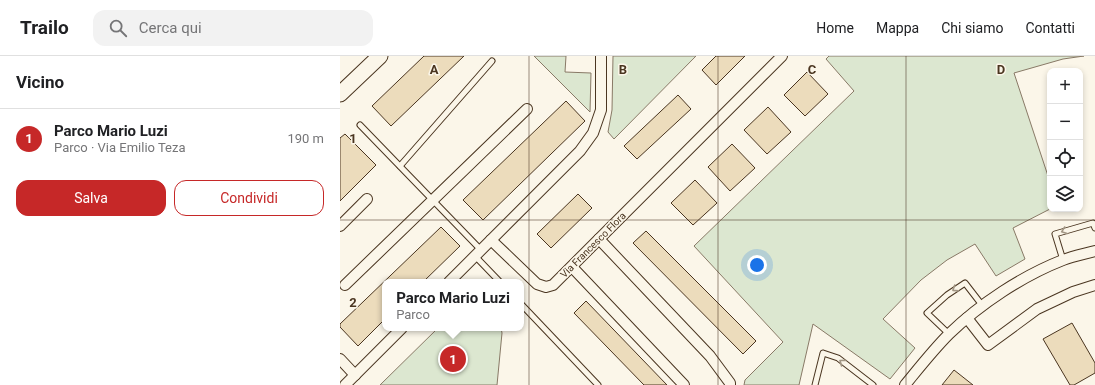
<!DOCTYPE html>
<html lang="it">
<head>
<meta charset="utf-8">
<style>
  body { margin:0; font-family:Roboto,sans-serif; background:#f2f2f2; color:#202124 }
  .controls { position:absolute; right:12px; top:12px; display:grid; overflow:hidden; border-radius:8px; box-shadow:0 2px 6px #0003 }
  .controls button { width:36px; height:36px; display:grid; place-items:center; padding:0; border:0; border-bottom:1px solid #e0e0e0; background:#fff; color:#202124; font:20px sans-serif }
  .you { position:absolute; left:417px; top:209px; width:14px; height:14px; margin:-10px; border:3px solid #fff; border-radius:50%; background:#1a73e8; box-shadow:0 0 0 6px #1a73e833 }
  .badge { display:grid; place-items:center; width:26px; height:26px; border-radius:50%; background:#c62828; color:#fff; font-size:13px; font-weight:700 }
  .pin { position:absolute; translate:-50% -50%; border:2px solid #fff; box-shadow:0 1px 4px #0006 }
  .popup { position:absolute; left:42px; top:223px; width:142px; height:52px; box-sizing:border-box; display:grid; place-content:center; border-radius:8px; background:#fff; filter:drop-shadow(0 1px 3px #0005); font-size:13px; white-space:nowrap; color:#757577 }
  .popup b { font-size:15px; color:#202124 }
  .popup::after { content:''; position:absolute; left:50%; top:100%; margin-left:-8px; border:8px solid transparent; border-top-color:#fff }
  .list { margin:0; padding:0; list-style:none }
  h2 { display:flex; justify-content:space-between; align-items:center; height:52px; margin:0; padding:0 16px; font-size:17px }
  h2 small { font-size:13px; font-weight:400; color:#757577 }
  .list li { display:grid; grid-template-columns:26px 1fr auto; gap:12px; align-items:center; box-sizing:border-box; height:60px; padding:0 16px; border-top:1px solid #e0e0e0 }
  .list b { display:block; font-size:15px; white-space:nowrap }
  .list p { margin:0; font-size:13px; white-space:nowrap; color:#757577 }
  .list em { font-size:13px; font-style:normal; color:#757577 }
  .actions { display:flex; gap:8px; padding:12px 16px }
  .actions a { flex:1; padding:9px 0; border:1px solid #c62828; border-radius:12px; text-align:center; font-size:14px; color:#c62828 }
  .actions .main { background:#c62828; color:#fff }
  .icon { flex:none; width:22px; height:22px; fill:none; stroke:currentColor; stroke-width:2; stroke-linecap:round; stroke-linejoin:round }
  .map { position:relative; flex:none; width:755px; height:329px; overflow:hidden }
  header { display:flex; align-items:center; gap:24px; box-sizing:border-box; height:56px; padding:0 20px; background:#fff; border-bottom:1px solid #e0e0e0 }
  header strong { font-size:19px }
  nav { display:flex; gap:22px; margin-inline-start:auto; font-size:14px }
  .search { width:280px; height:36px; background:#f2f2f2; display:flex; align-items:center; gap:10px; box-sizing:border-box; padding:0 14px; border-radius:12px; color:#757577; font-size:15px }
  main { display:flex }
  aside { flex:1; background:#fff }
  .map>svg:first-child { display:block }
  .green { fill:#dce7d0; stroke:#887966 }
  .building { fill:#ecdcbc; stroke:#4a3520 }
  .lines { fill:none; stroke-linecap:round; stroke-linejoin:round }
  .lane-casing { stroke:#4a3520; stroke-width:7 }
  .street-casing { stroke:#4a3520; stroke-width:12 }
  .secondary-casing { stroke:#4a3520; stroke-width:17 }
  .lane { stroke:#fbf6e9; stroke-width:5 }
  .street { stroke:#fbf6e9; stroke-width:10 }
  .secondary { stroke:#fbf6e9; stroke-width:15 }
  .oneway { stroke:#a29684 }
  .grid { fill:none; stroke:#4a3520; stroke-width:1; stroke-opacity:0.55 }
  .labels { text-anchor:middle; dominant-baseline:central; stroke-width:3; stroke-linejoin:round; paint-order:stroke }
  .street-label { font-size:10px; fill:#4a3520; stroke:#fbf6e9 }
  .grid-label { font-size:13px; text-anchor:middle; font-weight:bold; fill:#4a3520; stroke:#fbf6e9; stroke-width:3; stroke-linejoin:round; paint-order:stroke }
</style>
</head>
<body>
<header>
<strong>Trailo</strong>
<div class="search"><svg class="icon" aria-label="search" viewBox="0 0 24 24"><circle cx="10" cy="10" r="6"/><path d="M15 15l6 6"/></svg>Cerca qui</div>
<nav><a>Home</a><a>Mappa</a><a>Chi siamo</a><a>Contatti</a></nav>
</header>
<main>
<aside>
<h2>Vicino<small></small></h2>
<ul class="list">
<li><span class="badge">1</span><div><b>Parco Mario Luzi</b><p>Parco · Via Emilio Teza</p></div><em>190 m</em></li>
</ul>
<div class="actions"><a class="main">Salva</a><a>Condividi</a></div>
</aside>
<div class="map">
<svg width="755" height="329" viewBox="0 0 755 329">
  <rect width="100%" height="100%" fill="#fbf6e9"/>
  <!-- green -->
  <g class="green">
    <path d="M194 0H226L225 16 251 17 250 56Z"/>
    <path d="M273 0H356L274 83 268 76 272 54Z"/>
    <path d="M489 0H744L723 3 674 17 710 126V153L673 172 685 203 656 220 635 188 607 204 581 224 543 263 575 292 550 323 473 268 459 329H404L405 324 443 286 354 190 514 35 486 3Z"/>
    <path d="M98 272H161L162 277 157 329H40Z"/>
  </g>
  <!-- building -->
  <g class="building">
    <path d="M84 0H124L51 70 32 50Z"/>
    <path d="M376 0H405L376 29 362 14Z"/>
    <path d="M467 16 488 38 465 60 444 39Z"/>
    <path d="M338 39 351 53 297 103 284 90Z"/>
    <path d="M226 45 245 65 143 164 123 144Z"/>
    <path d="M428 51 451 76 427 98 404 74Z"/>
    <path d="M5 78 36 109 0 145V82Z"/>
    <path d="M392 88 415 112 390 135 368 111Z"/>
    <path d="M355 124 377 147 353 169 331 147Z"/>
    <path d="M238 138 252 152 211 192 197 178Z"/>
    <path d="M101 171 120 190 83 226H45V263L18 290 0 271V268Z"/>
    <path d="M306 175 416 285 403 298 293 187Z"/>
    <path d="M246 245 327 329H304L234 257Z"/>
    <path d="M732 267 755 307V317L734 329H730L703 283Z"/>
    <path d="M614 314 633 329H602Z"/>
  </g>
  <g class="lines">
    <defs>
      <g id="lane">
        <path d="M20 69 141 194"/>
        <path d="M60 110 152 5"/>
        <path d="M135 200 160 226"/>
        <path d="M723 204 715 178 753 167 755 172"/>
        <path d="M181 248 258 329"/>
        <path d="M609 278 587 257 607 239 625 227 642 249"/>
        <path d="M475 329 483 297 498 302 533 329"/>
      </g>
      <g id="street">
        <path d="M0 170 27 143"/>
        <path d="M259 183 370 300 390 327V329"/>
        <path d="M151 184 197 228 206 231 213 229 442 0"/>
        <path d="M232 211 344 329"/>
        <path d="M109 226 240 95 253 77 261 54V0"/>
        <path d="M5 229 187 53"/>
        <path d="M627 262 648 289 697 253 733 236 755 229"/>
        <path d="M0 303 15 319"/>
        <path d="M5 329 62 272"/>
        <path d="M565 329C579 312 593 294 609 278 640 248 682 220 723 204 733 200 744 198 755 195"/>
      </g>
      <path id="secondary" d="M0 38 40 0"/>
    </defs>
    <!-- lane casing -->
    <use href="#lane" class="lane-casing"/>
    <!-- street casing -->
    <use href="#street" class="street-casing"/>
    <!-- secondary casing -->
    <use href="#secondary" class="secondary-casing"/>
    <!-- lane -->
    <use href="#lane" class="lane"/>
    <!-- street -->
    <use href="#street" class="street"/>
    <!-- secondary -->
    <use href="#secondary" class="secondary"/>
  </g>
  <!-- one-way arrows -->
  <defs><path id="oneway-chevron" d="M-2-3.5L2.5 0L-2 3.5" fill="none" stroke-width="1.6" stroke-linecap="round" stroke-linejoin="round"/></defs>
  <g class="oneway">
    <use href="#oneway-chevron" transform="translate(724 175) rotate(160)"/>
    <use href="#oneway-chevron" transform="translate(615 233) rotate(147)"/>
    <use href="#oneway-chevron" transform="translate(502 306) rotate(-144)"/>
  </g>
  <!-- grid -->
  <path class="grid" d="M189 0V329M378 0V329M566 0V329M0 164H755"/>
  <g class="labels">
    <!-- street labels -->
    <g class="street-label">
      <text transform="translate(253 189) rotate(-45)">Via Francesco Flora</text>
    </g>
  </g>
  <g class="grid-label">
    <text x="94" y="18">A</text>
    <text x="283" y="18">B</text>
    <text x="472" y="18">C</text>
    <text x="661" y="18">D</text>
    <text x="13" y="87">1</text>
    <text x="13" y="251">2</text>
  </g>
</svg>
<div class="controls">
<button>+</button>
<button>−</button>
<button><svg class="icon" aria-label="locate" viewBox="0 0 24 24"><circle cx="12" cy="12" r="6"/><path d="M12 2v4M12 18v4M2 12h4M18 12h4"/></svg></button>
<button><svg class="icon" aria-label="layers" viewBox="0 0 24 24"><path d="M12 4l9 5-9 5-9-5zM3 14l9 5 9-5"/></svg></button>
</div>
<div class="you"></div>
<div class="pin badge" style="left:113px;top:303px">1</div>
<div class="popup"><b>Parco Mario Luzi</b>Parco</div>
</div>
</main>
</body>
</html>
